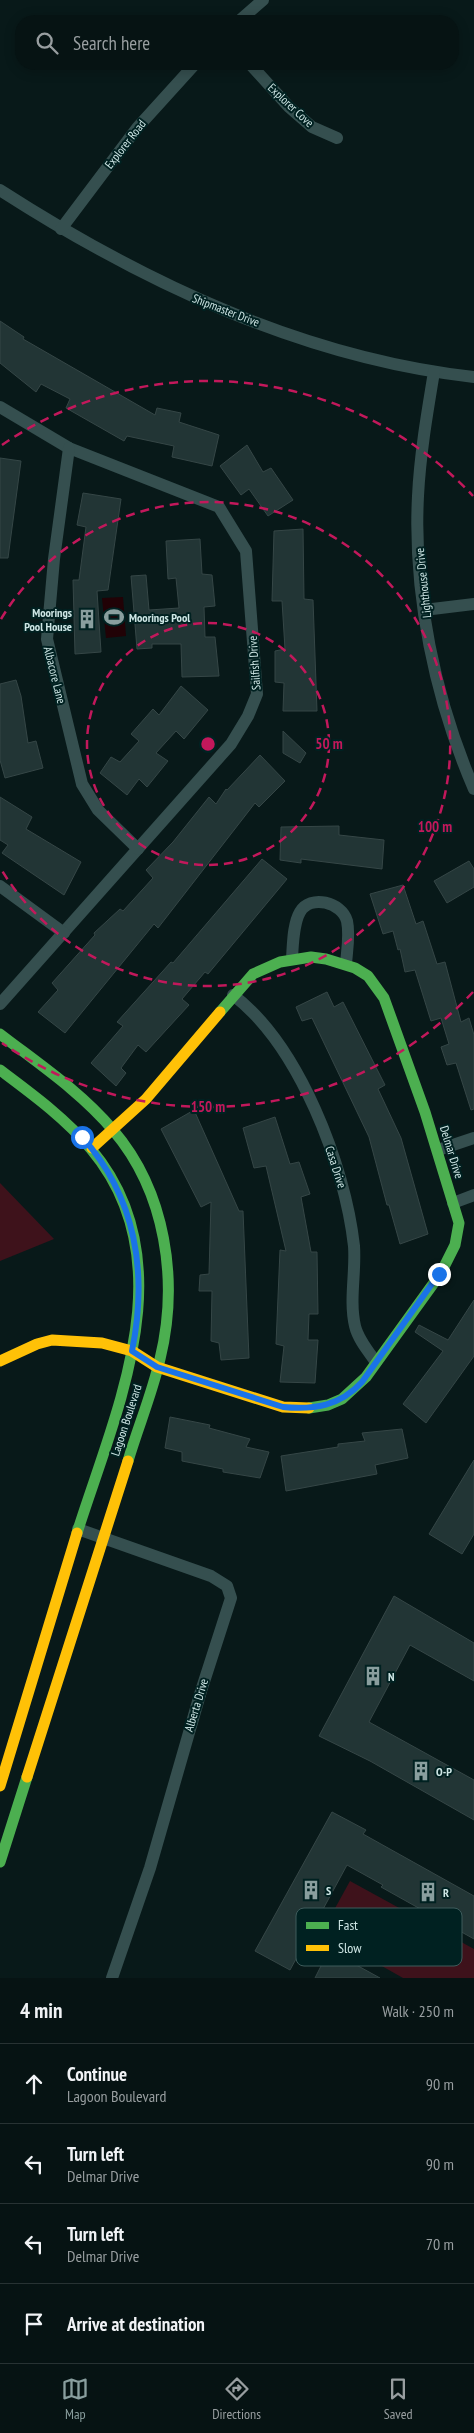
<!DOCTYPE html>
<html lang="en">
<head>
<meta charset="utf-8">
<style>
  body { margin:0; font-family:"PT Sans Narrow",sans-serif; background:#0f1c1c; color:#f1f3f6 }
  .stop { position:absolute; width:15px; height:15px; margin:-11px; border:4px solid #1a73e8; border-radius:50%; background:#fff }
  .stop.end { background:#1a73e8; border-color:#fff; box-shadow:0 1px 5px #0008 }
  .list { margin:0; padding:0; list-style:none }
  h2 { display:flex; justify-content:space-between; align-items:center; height:65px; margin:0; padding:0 20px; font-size:21px }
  h2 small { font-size:16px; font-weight:400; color:#989ea0 }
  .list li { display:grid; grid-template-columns:32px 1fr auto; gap:15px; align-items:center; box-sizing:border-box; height:80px; padding:0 20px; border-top:1px solid #273233 }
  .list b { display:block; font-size:19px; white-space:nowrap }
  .list p { margin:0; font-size:16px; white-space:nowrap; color:#989ea0 }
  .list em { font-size:16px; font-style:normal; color:#989ea0 }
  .icon { flex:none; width:28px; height:28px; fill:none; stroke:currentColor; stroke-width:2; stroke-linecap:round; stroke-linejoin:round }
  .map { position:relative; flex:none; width:474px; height:1978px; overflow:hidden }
  .search { position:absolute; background:#061313; box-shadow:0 2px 12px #0003; left:15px; right:15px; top:15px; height:55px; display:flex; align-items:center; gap:12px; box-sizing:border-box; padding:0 18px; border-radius:20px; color:#989ea0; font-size:19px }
  .sheet { height:385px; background:#061313 }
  nav { display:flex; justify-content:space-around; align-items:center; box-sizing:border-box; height:70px; border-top:1px solid #273233; background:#061313; font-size:14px; color:#989ea0 }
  nav a { display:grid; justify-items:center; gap:2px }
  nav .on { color:#899e9e }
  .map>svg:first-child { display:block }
  .green { fill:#3e121b }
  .water { fill:#210206 }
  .building { fill:#223535; stroke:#354646 }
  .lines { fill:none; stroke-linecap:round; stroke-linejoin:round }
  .street { stroke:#354f4f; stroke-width:12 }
  .fast { stroke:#4caf50; stroke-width:11 }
  .slow { stroke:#ffc107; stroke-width:11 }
  .route { stroke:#1a73e8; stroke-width:6 }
  .ring { fill:none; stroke:#c2185b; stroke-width:2.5; stroke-dasharray:9 6 }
  .labels { text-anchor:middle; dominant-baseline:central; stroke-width:4; stroke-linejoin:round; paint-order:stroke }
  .street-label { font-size:12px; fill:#cee6e5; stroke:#002121 }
  .poi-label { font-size:12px; font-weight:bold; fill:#cee6e5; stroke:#002121; text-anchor:start }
  .key { fill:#002121; stroke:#3e5c5c; stroke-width:1 }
  .key-label { font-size:14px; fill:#cee6e5 }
  .centre { fill:#c2185b; stroke:#002121; stroke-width:2.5 }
  .ring-label { font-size:15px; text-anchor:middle; font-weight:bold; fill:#c2185b; stroke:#002121; stroke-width:4; stroke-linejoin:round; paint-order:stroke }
</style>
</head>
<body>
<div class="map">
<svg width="474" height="1978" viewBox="0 0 474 1978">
  <rect width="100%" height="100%" fill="#081919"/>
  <!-- green -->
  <g class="green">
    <path d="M0 1183 54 1239 0 1261Z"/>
    <path d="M350 1881 474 1949V1978H403L322 1932Z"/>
  </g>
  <!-- water -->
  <path class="water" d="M123 597 126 636 106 638 102 598Z"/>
  <!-- building -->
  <g class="building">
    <path d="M0 321 24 337 23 339 155 415 157 408 181 413 179 422 219 435 212 466 172 457 174 446 127 436 124 441 66 408 70 399 41 384 36 392 0 363Z"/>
    <path d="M247 445 263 472 271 468 293 500 268 516 249 489 241 495 220 466Z"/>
    <path d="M0 458 21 461 8 558H0Z"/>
    <path d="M83 493 121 499 108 590 97 591 101 652 75 654 73 580H79L86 527 77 525Z"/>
    <path d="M303 529 304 599 313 600 317 711H283L284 683 275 682V651L285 649 282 601H272L274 531Z"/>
    <path d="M200 539 202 574 212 575 215 606 204 607 205 637H215L219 676 182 677 181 644H152V648L137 649 131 576 146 575 149 610 179 608 176 578 168 579 166 541Z"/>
    <path d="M16 680 21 696 28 743 36 741 43 768 5 778 0 760V684Z"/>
    <path d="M181 686 208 710 184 739 176 731 156 753 168 761 147 787 139 779 127 795 100 773 111 757 120 762 139 741 131 734 153 709 159 715Z"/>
    <path d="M283 731 306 753 300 763 283 753Z"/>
    <path d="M260 755 285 781 259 807 255 803 158 928 154 924 65 1033 38 1012 58 990 52 983 95 935 94 933 120 909 123 911 153 878 146 870 173 842 209 797 216 804 226 789 227 790Z"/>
    <path d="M0 797 32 817 26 829 81 862 64 895 2 853 8 845 0 840Z"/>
    <path d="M339 826V835L384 840 382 869 301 859V863L280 860 281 827Z"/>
    <path d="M262 859 287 879 208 974 205 972 182 999 189 1005 146 1052 138 1045 121 1068 126 1073 116 1086 91 1063 123 1026 117 1022 171 962 173 963Z"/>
    <path d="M469 861 474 869V887L447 903 434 881Z"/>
    <path d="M403 885 416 924 423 921 437 964 445 962 461 1022 469 1018 474 1035V1109L471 1110 456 1063 447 1065 441 1047 449 1044 441 1018 431 1021 415 970 405 972 400 949 398 950 393 931 383 934 370 894Z"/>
    <path d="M327 992 334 1007 343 1002 385 1085 378 1089 401 1138 428 1234 400 1244 389 1205H387L369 1137 312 1018 302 1021 296 1007Z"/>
    <path d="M194 1110 239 1211H243L249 1358 221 1360 219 1343 211 1341 212 1291H199L200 1275 209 1274 211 1202 201 1207 161 1129Z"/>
    <path d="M275 1117 290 1164 299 1162 310 1194 301 1197 311 1252H317L318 1314H309L308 1340H318L315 1383 280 1382 284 1346 276 1344 280 1250 286 1251 266 1166 254 1168 243 1128Z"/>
    <path d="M474 1300V1356L426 1423 403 1404 443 1351 415 1332 419 1325 448 1340Z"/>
    <path d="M170 1417 210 1425 209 1428 250 1439 246 1447 269 1452 260 1478 223 1472V1469L182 1461V1452L165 1448Z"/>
    <path d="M402 1429 408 1458 375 1465 377 1474 286 1491 281 1456 338 1447V1444L365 1441 362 1433Z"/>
    <path d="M474 1460V1534L462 1554 429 1534Z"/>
    <path d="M394 1596 474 1643V1681L410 1645 369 1722 474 1780V1820L370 1761 319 1736Z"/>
    <path d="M332 1812 366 1830 363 1834 474 1896V1939L381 1887 383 1885 347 1865 290 1970 255 1951Z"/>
    <path d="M329 1950 380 1978H315Z"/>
  </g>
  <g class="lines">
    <!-- street -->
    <g class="street">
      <path d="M239 21 263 0"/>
      <path d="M250 64 289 107 312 127 337 138"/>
      <path d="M0 190C143 282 303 358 474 377"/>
      <path d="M61 229 137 128 195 64"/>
      <path d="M434 372C427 414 420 455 418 496 413 594 435 699 474 789"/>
      <path d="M0 407 69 448 219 507 246 551 257 694 248 716 231 744 0 1004"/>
      <path d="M69 448 54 559 47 639 82 784 98 810 138 849"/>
      <path d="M424 610 474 604"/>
      <path d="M0 886 64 933"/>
      <path d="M292 958C293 944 293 924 300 912 310 894 342 902 347 921 350 935 347 950 346 964"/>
      <path d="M233 995C299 1045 345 1165 354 1246 356 1272 349 1300 355 1326 358 1339 368 1351 376 1362"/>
      <path d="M438 1150 474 1138"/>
      <path d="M453 1203 474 1195"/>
      <path d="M78 1529 211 1576 227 1586 231 1598 201 1691 150 1868 112 1978"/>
    </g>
    <!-- fast -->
    <g class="fast">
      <path d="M220 1012 253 974 280 962 311 957 326 959 355 968 368 976 384 998 425 1112 459 1223 455 1245 441 1273 366 1377 342 1399 328 1405 309 1408"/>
      <path d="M0 1034C39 1064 81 1092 113 1130 166 1192 179 1281 160 1359 152 1394 138 1427 128 1461"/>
      <path d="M0 1070C32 1094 65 1118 91 1149 187 1263 115 1412 77 1533"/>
      <path d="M0 1862 27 1777"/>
    </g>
    <!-- slow -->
    <g class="slow">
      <path d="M92 1148 146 1099 220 1012"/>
      <path d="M0 1361 37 1344 52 1340 102 1343 132 1351 157 1367 283 1407 309 1408"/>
      <path d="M27 1777 128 1461"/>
      <path d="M0 1786 77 1533"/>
    </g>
  </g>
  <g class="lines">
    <!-- route -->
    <path class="route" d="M82 1137C136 1197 148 1273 132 1351L157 1367 283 1407C314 1410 340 1406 362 1382L439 1274"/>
  </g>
  <!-- distance rings -->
  <g class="ring">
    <circle cx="208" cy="744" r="121"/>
    <path d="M1 619A242 242 0 1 1 1 869"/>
    <path d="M473 992A363 363 0 0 1 2 1043M2 445A363 363 0 0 1 473 496"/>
  </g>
  <!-- icons -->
  <defs>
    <symbol id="stadium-bare" viewBox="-9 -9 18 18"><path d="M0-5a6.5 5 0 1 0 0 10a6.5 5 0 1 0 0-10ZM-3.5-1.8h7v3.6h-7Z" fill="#899e9e" stroke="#002121" stroke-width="2.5" paint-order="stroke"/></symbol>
    <symbol id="building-bare" viewBox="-9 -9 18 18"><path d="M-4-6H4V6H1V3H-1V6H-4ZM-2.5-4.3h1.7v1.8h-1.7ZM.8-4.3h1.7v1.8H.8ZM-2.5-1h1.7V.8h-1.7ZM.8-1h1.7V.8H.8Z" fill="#899e9e" stroke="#002121" stroke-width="2.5" paint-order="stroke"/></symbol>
  </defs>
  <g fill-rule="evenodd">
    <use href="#stadium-bare" x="100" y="603" width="28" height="28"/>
    <use href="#building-bare" x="73" y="605" width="28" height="28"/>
    <use href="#building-bare" x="359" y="1662" width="28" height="28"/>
    <use href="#building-bare" x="407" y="1757" width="28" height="28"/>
    <use href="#building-bare" x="297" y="1876" width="28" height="28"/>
    <use href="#building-bare" x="414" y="1878" width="28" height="28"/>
  </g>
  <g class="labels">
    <!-- street labels -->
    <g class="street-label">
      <text transform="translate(291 105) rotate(43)">Explorer Cove</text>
      <text transform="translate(125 144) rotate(-52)">Explorer Road</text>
      <text transform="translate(226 310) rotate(21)">Shipmaster Drive</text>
      <text transform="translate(423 583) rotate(-96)">Lighthouse Drive</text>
      <text transform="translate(254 663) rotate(-94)">Sailfish Drive</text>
      <text transform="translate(55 675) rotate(76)">Albacore Lane</text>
      <text transform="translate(452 1152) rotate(73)">Delmar Drive</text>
      <text transform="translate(336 1167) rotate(72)">Casa Drive</text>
      <text transform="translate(126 1420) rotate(-72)">Lagoon Boulevard</text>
      <text transform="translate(196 1705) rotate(-73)">Alberta Drive</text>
    </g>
    <!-- poi labels -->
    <g class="poi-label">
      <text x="72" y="612" text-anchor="end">Moorings<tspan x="72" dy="14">Pool House</tspan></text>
      <text x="129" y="617">Moorings Pool</text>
      <text x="388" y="1676">N</text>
      <text x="436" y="1771">O-P</text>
      <text x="326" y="1890">S</text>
      <text x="443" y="1892">R</text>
    </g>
  </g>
  <!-- legend -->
  <rect x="296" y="1908" width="166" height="58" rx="8" class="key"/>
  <rect x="306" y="1922" width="23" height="7" fill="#4caf50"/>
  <rect x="306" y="1945" width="23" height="6" fill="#ffc107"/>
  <g class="key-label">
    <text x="338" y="1930">Fast</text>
    <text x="338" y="1953">Slow</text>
  </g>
  <circle cx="208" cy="744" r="8" class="centre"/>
  <g class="ring-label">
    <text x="329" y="749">50 m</text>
    <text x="435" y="832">100 m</text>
    <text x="208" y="1112">150 m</text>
  </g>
</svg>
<div class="stop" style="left:82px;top:1137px"></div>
<div class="stop end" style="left:439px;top:1274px"></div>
<div class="search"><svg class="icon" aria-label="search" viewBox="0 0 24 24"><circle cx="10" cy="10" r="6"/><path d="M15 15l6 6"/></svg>Search here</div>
</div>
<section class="sheet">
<h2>4 min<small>Walk · 250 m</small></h2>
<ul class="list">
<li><svg class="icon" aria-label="ahead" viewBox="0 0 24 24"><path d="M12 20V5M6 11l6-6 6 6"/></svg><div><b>Continue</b><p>Lagoon Boulevard</p></div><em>90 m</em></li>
<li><svg class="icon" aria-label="left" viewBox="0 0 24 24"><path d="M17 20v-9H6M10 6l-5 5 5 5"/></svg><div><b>Turn left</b><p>Delmar Drive</p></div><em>90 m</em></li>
<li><svg class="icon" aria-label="left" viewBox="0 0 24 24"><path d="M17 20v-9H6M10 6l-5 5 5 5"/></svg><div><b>Turn left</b><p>Delmar Drive</p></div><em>70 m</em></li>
<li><svg class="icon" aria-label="arrive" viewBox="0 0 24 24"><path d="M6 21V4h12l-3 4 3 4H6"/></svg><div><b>Arrive at destination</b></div></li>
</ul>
</section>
<nav>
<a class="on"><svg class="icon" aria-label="map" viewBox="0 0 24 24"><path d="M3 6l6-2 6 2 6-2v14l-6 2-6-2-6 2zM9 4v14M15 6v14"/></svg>Map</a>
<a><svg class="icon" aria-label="directions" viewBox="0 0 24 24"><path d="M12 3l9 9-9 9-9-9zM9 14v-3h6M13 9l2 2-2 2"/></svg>Directions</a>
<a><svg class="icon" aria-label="saved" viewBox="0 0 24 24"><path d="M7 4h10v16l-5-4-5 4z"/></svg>Saved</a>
</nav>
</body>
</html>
